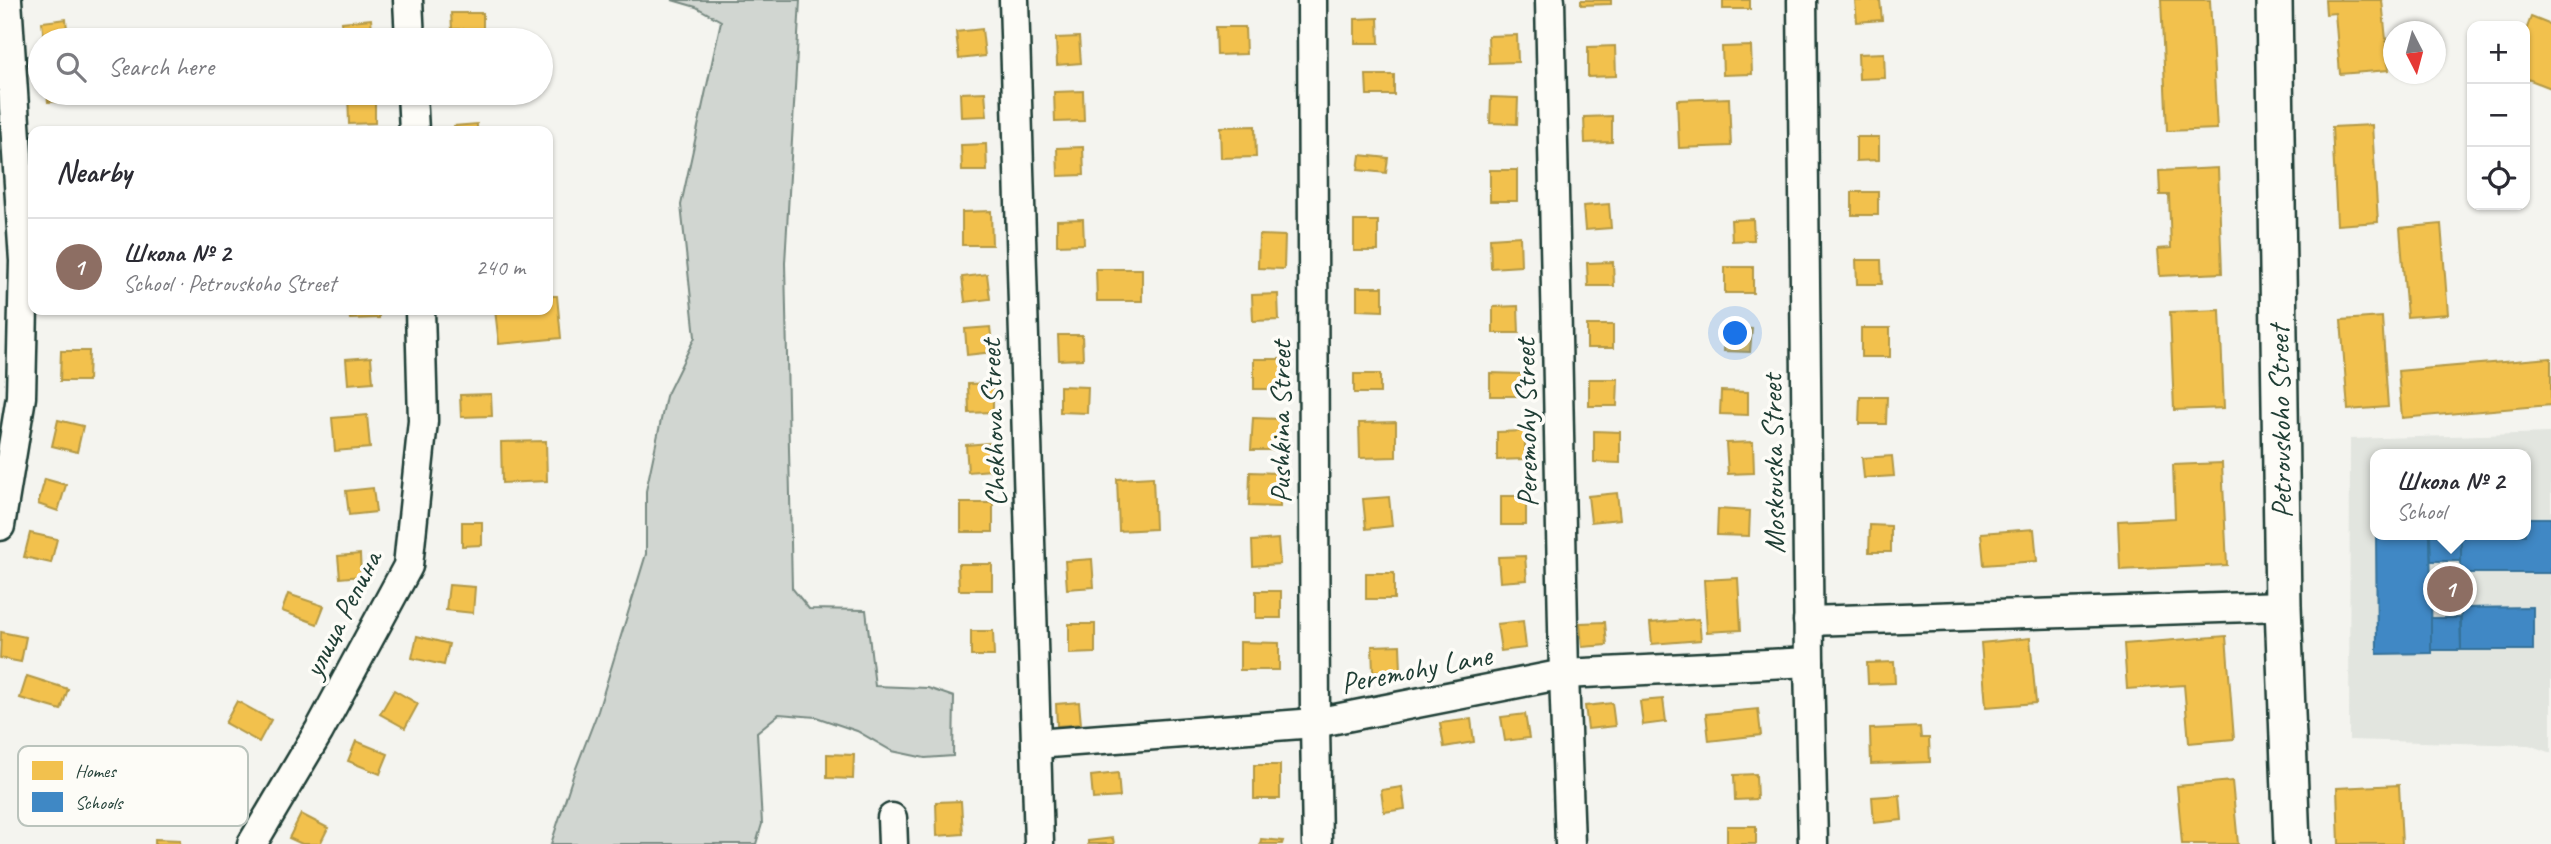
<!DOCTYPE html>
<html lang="en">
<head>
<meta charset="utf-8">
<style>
  body { margin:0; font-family:Caveat,sans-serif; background:#f2f2f3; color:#2b2b33 }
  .controls { position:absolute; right:21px; top:21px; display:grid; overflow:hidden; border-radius:14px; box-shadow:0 2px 5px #0004 }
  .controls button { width:63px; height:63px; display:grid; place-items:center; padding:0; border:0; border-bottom:2px solid #e1e1e2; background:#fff; color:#2b2b33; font:35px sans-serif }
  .compass { position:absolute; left:2383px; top:21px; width:63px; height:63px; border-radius:50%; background:#fff; box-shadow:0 2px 5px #0004; rotate:174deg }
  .you { position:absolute; left:1736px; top:334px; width:24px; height:24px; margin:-18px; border:5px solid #fff; border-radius:50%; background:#1a73e8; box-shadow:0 0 0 10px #1a73e833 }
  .badge { display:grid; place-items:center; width:46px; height:46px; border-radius:50%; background:#c8321e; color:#fff; font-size:23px; font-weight:700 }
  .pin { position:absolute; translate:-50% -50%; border:4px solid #fff; box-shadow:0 2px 7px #0006 }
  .popup { position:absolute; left:2370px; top:449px; width:161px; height:91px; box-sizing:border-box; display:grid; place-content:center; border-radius:14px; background:#fff; filter:drop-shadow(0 2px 5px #0005); font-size:23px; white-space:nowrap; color:#7c7c81 }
  .popup b { font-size:26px; color:#2b2b33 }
  .popup::after { content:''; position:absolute; left:50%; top:100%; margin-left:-14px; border:14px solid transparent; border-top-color:#fff }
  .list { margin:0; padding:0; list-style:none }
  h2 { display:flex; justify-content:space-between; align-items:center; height:91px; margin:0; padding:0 28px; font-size:30px }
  h2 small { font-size:23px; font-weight:400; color:#7c7c81 }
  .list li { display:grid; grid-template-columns:46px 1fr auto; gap:21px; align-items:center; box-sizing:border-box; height:98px; padding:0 28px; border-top:2px solid #e1e1e2 }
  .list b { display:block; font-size:26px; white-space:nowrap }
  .list p { margin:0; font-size:23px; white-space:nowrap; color:#7c7c81 }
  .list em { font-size:23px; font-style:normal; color:#7c7c81 }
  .icon { flex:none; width:38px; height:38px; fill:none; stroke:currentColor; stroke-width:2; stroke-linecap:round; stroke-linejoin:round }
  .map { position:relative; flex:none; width:2551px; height:844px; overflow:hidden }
  .search { position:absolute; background:#fff; box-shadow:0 2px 5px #0004; left:28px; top:28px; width:525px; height:77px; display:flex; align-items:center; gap:18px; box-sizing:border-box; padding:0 24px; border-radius:38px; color:#7c7c81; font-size:26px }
  .panel { position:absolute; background:#fff; box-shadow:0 2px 5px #0004; left:28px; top:126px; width:525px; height:189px; border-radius:14px }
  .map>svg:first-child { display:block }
  .built { fill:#e2e5df; fill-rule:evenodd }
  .green { fill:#d1d6d1; stroke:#788a82; stroke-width:2 }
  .homes { fill:#f2c14e; stroke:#b39946; stroke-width:2 }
  .schools { fill:#3f88c5; stroke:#35729a; stroke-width:2 }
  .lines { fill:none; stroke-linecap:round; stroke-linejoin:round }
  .minor-casing { stroke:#1f3d34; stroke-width:33 }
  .major-casing { stroke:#1f3d34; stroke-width:40 }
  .minor { stroke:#fdfcf7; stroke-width:28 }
  .major { stroke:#fdfcf7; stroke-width:35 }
  .labels { text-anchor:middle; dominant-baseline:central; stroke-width:7; stroke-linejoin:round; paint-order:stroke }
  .street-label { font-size:30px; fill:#1f3d34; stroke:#fdfcf7 }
  .key { fill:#fdfcf7; stroke:#bac3bc; stroke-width:2 }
  .key-label { font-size:19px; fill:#1f3d34 }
</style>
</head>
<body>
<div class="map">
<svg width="2551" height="844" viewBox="0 0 2551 844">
  <rect width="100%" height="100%" fill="#f4f4ef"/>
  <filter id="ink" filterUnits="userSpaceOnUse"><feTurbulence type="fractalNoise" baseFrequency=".0143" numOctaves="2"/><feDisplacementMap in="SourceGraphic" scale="14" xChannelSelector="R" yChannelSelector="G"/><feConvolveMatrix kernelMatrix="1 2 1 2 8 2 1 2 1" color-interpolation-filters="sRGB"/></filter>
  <g filter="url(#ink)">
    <!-- built -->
    <path class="built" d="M2551 433V753L2529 745 2349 740 2350 439ZM2375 454H2525V535H2375Z"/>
    <!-- green -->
    <path class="green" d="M672 0H800L785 263 792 588 809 609 866 610 875 686 928 688 954 697 953 756 925 758 892 751 857 731 816 717 779 714 757 732 762 824 756 844H551L573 776 598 711 646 554V491L666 396 695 337 681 205 721 21 696 7Z"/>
    <!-- homes -->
    <g class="homes">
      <path d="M1581 0H1611V4L1581 5Z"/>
      <rect x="1723" y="0" width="27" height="9"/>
      <path d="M1880 0 1882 20 1857 22 1855 1Z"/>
      <path d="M2161 0H2210L2217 129 2167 131Z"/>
      <path d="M2325 0H2382L2389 70 2340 74 2335 13 2326 14Z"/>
      <path d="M451 13H483V29H452Z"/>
      <path d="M2531 17 2551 25V88L2525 78V33Z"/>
      <path d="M1378 18 1379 43H1355V19Z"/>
      <path d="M66 19 68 40H44L42 22Z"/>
      <path d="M371 19 373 40H343L342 22Z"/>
      <path d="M1216 27H1245L1246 54 1217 55Z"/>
      <path d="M982 29 985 56 959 59 956 32Z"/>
      <path d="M1517 35 1518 62 1489 63 1488 36Z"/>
      <path d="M1079 37 1081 63 1057 65 1056 38Z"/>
      <path d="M1615 46 1616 76 1588 77V47Z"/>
      <path d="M1751 46 1752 74 1723 75 1722 47Z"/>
      <path d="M1884 53 1885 78 1859 79 1858 54Z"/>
      <path d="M1366 75H1394V95H1367Z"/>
      <path d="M1083 91 1084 121 1055 122 1054 92Z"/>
      <path d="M985 92 987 116 961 117 960 93Z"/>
      <path d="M47 93H92V100L48 102Z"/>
      <path d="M348 93H375V123L349 124Z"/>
      <path d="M1491 97 1518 98 1517 124 1490 123Z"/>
      <path d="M1729 98 1731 146 1679 148 1677 100Z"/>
      <path d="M1612 116V142L1585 143 1584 117Z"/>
      <path d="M477 124V131H454V126Z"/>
      <path d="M2372 125 2378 222 2337 225 2332 127Z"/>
      <path d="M1255 126 1256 157 1221 158 1220 127Z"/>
      <path d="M1856 137H1879V160L1856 161Z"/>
      <path d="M986 144 987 171H962L961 145Z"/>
      <path d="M1083 147 1084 175 1058 176 1057 148Z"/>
      <path d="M1360 155 1388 158 1386 173 1358 170Z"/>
      <path d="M2218 168 2222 273 2160 276 2158 249 2171 248 2169 195H2160L2159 171Z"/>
      <rect x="1490" y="170" width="27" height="31"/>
      <rect x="1852" y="192" width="26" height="23"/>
      <path d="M1609 204 1611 228 1585 230 1583 206Z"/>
      <path d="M991 211 992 245H962V212Z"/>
      <path d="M1083 219 1084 244 1057 245V220Z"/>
      <path d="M1753 219 1754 240 1732 241 1731 220Z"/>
      <rect x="1354" y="221" width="24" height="30"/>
      <path d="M2441 224 2448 314 2407 317 2400 228Z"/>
      <path d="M1259 235 1285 236 1284 269 1258 268Z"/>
      <path d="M1520 236 1521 266 1491 268 1490 238Z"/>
      <path d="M1856 260H1881L1882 284H1857Z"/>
      <path d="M1613 262 1614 286H1588L1587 263Z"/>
      <rect x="1725" y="267" width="28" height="26"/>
      <path d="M1096 269H1142V301H1097Z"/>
      <path d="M987 274 990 299 965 302 962 277Z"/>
      <path d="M1357 287H1383V311L1357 310Z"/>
      <path d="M1278 294 1279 320 1253 321 1252 295Z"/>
      <path d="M548 296H557L561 338 499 344 495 310H548Z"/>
      <path d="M1518 306 1519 333H1493V307Z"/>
      <path d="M349 310H379V318L350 319Z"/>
      <path d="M2220 310 2224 408 2174 410 2170 312Z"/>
      <path d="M2382 317 2388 407 2348 410 2341 320Z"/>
      <rect x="1587" y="325" width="26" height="23"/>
      <path d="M990 327 993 352 967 355 965 329Z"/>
      <path d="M1725 327 1752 329 1750 352 1724 351Z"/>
      <rect x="1861" y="328" width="29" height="29"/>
      <path d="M1058 335H1082L1083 359 1059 360Z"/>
      <path d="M61 351H89L88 381H60Z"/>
      <path d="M371 357 373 382 348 384 346 359Z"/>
      <path d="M2551 358V405L2402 418 2398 371Z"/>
      <rect x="1254" y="359" width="30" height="30"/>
      <path d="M1490 373 1522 374V396H1490Z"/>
      <rect x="1354" y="374" width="26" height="19"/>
      <path d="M1589 379H1618L1617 406H1589Z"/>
      <path d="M993 383V412L969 413 968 384Z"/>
      <path d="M1060 386 1088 387 1087 413 1060 412Z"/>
      <path d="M1721 391 1748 392V415L1720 414Z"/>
      <path d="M491 394 492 416 461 417 460 395Z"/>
      <path d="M1860 397H1887L1886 424H1859Z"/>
      <path d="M367 415 370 448 335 451 332 418Z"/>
      <path d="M1253 418 1281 419 1280 450H1251Z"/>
      <path d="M58 420 83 426 77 452 52 446Z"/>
      <path d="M1396 422V457L1360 458 1359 423Z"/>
      <path d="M1525 431V459L1497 460V432Z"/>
      <path d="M1594 431 1620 432V463L1594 462Z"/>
      <path d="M546 441 547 481 502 483 501 442Z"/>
      <path d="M1753 442 1754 473 1728 474 1726 443Z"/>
      <path d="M989 443 991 470 968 472 966 445Z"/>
      <path d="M1892 456 1894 476 1864 478 1862 458Z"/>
      <path d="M2222 463 2227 565 2120 570 2118 521 2175 518 2173 465Z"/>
      <path d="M1250 472 1280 473V507L1249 506Z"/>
      <path d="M1153 477 1155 529 1119 531 1117 479Z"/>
      <path d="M45 479 66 485 58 511 38 504Z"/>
      <path d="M373 488 376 512 349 515 346 491Z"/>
      <path d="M1617 493 1620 519 1591 522 1588 496Z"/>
      <rect x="1501" y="496" width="25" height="29"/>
      <path d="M1389 497 1392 526 1366 529 1363 499Z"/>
      <rect x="961" y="503" width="32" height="29"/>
      <path d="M1718 509 1750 511 1749 536 1717 535Z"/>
      <path d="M462 522H482V545L462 546Z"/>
      <path d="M1870 525 1891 526V552H1869Z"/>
      <path d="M2034 529 2037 561 1984 565 1981 533Z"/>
      <path d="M30 533 57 539 51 563 24 557Z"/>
      <path d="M1278 539 1280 564 1253 566 1252 541Z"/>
      <path d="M360 554 361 576 340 578 338 556Z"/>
      <path d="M1525 556 1527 580 1500 582 1498 557Z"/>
      <path d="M1092 559 1094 587 1067 589 1065 561Z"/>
      <path d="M958 564H992V590H959Z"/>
      <rect x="1366" y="573" width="28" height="26"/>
      <path d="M1738 578 1741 630 1707 632 1704 580Z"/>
      <path d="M449 585 475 587 473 613 446 610Z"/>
      <rect x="1256" y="591" width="25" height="27"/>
      <path d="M288 594 324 606 317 624 282 611Z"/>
      <path d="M1699 619 1701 640 1652 644 1650 623Z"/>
      <path d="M1523 621 1526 648 1501 651 1497 624Z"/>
      <path d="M1605 622 1607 645 1582 647 1580 623Z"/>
      <path d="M1069 624H1095V653L1069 654Z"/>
      <path d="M971 631H993L994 656H971Z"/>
      <path d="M1 632 26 637 21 662 0 658Z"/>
      <path d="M417 636 449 644 444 665 412 658Z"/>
      <path d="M2226 636 2234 739 2189 743 2184 685 2127 689 2124 644Z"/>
      <path d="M2030 638 2036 703 1986 707 1981 643Z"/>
      <path d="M1240 642 1279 643V670H1240Z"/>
      <path d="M1400 645 1401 671 1373 672 1372 646Z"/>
      <path d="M1894 662 1895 683 1868 684 1867 663Z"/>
      <path d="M27 676 68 689 61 710 20 698Z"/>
      <path d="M394 690 418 704 405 728 380 714Z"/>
      <path d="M1663 699 1666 722 1643 725 1640 701Z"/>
      <path d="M237 701 271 720 259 742 225 723Z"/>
      <path d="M1079 702 1081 724 1057 726 1056 704Z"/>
      <path d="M1612 703 1615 726 1588 729 1585 706Z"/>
      <path d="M1758 709 1761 735 1709 741 1706 714Z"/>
      <path d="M1525 714 1529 738 1505 741 1501 717Z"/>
      <path d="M1471 719 1474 742 1444 747 1440 723Z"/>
      <path d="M1920 727 1921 738H1929L1930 762 1871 764 1870 729Z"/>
      <path d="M356 741 388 754 380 774 348 761Z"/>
      <path d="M827 754 854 755 853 779 827 778Z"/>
      <rect x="1254" y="765" width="26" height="34"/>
      <path d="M1118 773 1120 797 1093 799 1091 776Z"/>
      <path d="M224 774 226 799 193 802 191 776Z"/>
      <path d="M1756 774 1757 799 1735 800 1734 775Z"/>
      <path d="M2232 781 2238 844H2182L2177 786Z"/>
      <path d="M2399 785 2402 844H2339L2337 788Z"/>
      <path d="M1402 787 1405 809 1384 812 1381 790Z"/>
      <path d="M1900 795 1902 820 1874 823 1872 797Z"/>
      <path d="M961 801 963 834 937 836 936 802Z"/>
      <path d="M301 814 328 828 320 844H302L289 838Z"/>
      <rect x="1727" y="826" width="29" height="18"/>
      <path d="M1113 838 1114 844H1088V841Z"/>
      <path d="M155 839 180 840V844H155Z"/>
      <path d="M1261 839 1283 841 1282 844H1260Z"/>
    </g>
    <!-- schools -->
    <g class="schools">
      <path d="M2525 518H2551V573H2461V535H2525Z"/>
      <path d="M2376 535H2430L2432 653 2377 654Z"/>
      <path d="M2430 535H2461V561H2431Z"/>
      <path d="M2533 607V650H2461V608Z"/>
      <path d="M2431 618H2460L2461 650H2431Z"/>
    </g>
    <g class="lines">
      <defs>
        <g id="minor">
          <path d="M408 0 410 40"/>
          <path d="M1014 0 1039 844"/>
          <path d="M1312 0 1315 723 1317 844"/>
          <path d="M1550 0 1564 674 1570 844"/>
          <path d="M1802 0 1809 662 1813 844"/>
          <path d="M412 93 414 131"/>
          <path d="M0 526 21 397 24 261 7 0"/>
          <path d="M1808 621 2283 606"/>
          <path d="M1036 744 1315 723 1564 674 1809 662"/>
          <path d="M892 818 893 844"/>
          <path d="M252 844 319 731 408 566 423 421 420 310"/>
        </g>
        <path id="major" d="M2274 0 2283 606 2292 844"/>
      </defs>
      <!-- minor casing -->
      <use href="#minor" class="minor-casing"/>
      <!-- major casing -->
      <use href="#major" class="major-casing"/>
      <!-- minor -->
      <use href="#minor" class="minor"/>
      <!-- major -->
      <use href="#major" class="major"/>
    </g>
  </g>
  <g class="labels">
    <!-- street labels -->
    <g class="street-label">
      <text transform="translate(1280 422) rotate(-90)">Pushkina Street</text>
      <text transform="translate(2280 422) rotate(-91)">Petrovskoho Street</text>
      <text transform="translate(993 423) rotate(-92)">Chekhova Street</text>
      <text transform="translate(1526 423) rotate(-91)">Peremohy Street</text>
      <text transform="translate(1773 464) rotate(-91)">Moskovska Street</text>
      <text transform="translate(342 614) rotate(-63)">улица Репина</text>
      <text transform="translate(1416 669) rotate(-11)">Peremohy Lane</text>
    </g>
  </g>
  <!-- legend -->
  <rect x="18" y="746" width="230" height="80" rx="10" class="key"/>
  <rect x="32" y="761" width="31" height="19" fill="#f2c14e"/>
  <rect x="32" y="792" width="31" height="20" fill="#3f88c5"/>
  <g class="key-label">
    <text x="75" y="777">Homes</text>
    <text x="75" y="809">Schools</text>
  </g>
</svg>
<div class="controls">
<button>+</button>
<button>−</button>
<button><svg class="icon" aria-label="locate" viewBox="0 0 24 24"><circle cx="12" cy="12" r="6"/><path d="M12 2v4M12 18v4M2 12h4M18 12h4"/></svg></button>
</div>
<svg class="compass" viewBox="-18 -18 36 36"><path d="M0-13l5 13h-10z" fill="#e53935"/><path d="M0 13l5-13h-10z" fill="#7c7c81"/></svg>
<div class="you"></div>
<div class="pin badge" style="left:2450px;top:589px;background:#8d6e63">1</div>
<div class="popup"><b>Школа № 2</b>School</div>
<div class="search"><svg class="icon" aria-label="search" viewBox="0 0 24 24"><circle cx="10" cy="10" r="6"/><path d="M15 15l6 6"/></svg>Search here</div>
<section class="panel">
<h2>Nearby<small></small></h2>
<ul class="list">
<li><span class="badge" style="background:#8d6e63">1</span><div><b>Школа № 2</b><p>School · Petrovskoho Street</p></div><em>240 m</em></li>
</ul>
</section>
</div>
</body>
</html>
